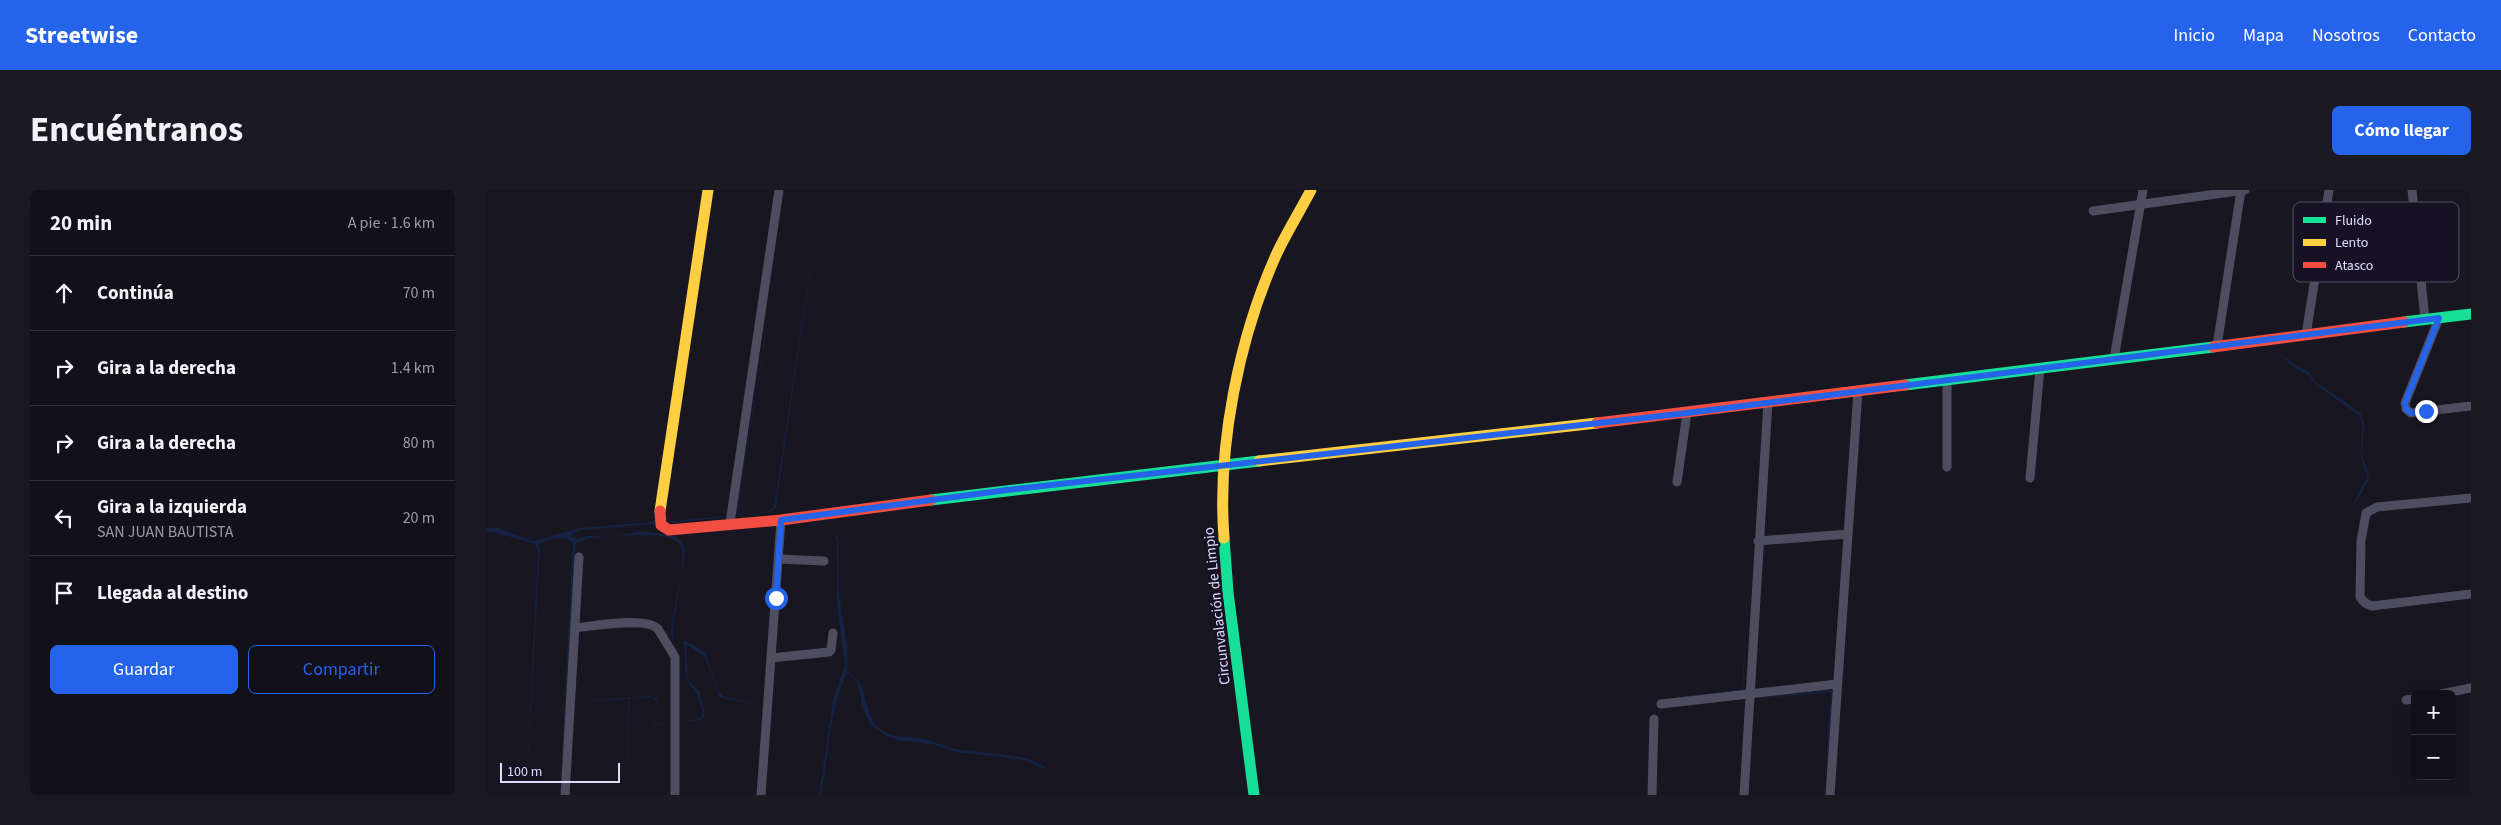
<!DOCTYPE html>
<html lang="es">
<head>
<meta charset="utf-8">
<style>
  body { margin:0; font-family:"Source Sans 3",sans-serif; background:#1b1921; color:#f1f3f6 }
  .controls { position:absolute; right:15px; bottom:15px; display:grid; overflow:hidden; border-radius:8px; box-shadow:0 5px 20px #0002 }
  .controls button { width:45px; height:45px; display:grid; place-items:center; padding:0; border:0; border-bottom:1px solid #313037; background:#121018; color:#f1f3f6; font:25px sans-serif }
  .scale { position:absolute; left:15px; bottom:12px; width:120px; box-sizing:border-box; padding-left:5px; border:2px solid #e0d9fb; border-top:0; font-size:14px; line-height:18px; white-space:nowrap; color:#e0d9fb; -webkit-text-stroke:4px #161224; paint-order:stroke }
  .stop { position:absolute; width:15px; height:15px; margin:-11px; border:4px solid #2563eb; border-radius:50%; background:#fff }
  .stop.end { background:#2563eb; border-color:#fff; box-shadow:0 1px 5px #0008 }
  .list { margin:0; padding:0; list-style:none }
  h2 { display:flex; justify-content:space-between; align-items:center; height:65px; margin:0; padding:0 20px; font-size:21px }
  h2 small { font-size:16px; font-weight:400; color:#9c9da2 }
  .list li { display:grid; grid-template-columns:32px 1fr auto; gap:15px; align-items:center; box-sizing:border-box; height:75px; padding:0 20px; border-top:1px solid #313037 }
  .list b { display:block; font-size:19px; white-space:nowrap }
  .list p { margin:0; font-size:16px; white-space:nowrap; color:#9c9da2 }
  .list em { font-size:16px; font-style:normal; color:#9c9da2 }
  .actions { display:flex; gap:10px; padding:15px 20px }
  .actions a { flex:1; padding:11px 0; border:1px solid #2563eb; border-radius:8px; text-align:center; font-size:18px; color:#2563eb }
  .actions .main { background:#2563eb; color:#fff }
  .icon { flex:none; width:28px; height:28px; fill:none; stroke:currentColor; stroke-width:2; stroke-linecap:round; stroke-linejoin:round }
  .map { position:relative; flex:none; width:1986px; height:605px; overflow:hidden; border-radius:8px }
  header { display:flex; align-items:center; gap:30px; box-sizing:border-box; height:70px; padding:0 25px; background:#2563eb; color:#fff }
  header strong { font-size:24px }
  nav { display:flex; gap:28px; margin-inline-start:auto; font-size:18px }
  .intro { display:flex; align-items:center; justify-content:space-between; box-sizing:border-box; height:120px; padding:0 30px }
  h1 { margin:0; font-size:35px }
  .button { padding:12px 22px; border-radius:8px; background:#2563eb; color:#fff; font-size:18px; font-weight:700 }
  main { display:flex; gap:30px; padding:0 30px }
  aside { flex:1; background:#121018; border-radius:8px; box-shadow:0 5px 20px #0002 }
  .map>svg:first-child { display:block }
  .water { fill:#142343 }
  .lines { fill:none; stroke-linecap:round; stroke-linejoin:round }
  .street { stroke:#4e4c5f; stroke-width:9 }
  .fast { stroke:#16e098; stroke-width:11 }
  .slow { stroke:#ffcf43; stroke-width:11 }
  .jam { stroke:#f24e42; stroke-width:11 }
  .route { stroke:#2563eb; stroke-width:6 }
  .labels { text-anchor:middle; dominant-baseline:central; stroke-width:4.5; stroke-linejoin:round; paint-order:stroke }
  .street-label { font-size:15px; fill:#e0d9fb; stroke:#161224 }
  .key { fill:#161224; stroke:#534e64; stroke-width:1 }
  .key-label { font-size:14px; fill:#e0d9fb }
</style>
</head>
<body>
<header>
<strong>Streetwise</strong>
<nav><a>Inicio</a><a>Mapa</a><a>Nosotros</a><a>Contacto</a></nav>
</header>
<div class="intro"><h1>Encuéntranos</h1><a class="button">Cómo llegar</a></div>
<main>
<aside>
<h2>20 min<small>A pie · 1.6 km</small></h2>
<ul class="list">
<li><svg class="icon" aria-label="ahead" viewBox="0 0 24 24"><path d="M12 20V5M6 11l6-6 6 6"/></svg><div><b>Continúa</b></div><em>70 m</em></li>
<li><svg class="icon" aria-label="right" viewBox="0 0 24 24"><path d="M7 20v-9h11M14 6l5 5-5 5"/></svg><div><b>Gira a la derecha</b></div><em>1.4 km</em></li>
<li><svg class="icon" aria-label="right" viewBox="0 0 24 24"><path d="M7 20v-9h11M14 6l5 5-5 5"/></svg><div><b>Gira a la derecha</b></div><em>80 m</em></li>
<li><svg class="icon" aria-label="left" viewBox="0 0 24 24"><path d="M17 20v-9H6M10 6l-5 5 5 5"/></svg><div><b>Gira a la izquierda</b><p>SAN JUAN BAUTISTA</p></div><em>20 m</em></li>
<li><svg class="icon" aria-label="arrive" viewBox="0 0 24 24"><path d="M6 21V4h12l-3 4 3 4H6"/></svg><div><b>Llegada al destino</b></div></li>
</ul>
<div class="actions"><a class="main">Guardar</a><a>Compartir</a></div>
</aside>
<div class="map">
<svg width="1986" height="605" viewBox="0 0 1986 605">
  <rect width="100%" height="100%" fill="#181620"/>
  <!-- water -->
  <g class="water">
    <path d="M228 0 180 314V332L240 326 290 0 240 327 180 334V313Z"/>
    <path d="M304 0 252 322C259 327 283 323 289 317L337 0 291 317 287 321 253 325 251 322Z"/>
    <path d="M1787 158 1813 177 1824 182 1831 193C1835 194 1872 220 1876 224L1879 234 1877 265 1884 284 1883 291 1871 313H1869L1882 287 1876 265 1877 234 1875 226 1831 195 1824 185 1811 179Z"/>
    <path d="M174 290 170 334 96 340 84 346 92 349 102 346 127 347 157 341 190 346 197 353 200 361 188 438 189 451C184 444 187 434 188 425 191 407 201 374 196 357 190 337 122 348 105 348 100 349 96 352 91 353L75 605 88 352C74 346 67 348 53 354L55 359 41 605 53 359 50 354C33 350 17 343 0 341V338H12L48 351 95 338 168 332Z"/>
    <path d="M348 341 353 349 354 404 363 461 362 481C367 485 373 489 376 494 384 512 380 529 398 541 409 549 422 546 435 548 447 551 459 556 471 559 500 565 535 561 560 577V579L539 570 470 562 447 554 413 550 402 546 386 535 376 515V506L371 490 362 483C344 521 344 564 336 605H334L348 510 360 475 352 416V353Z"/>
    <path d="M1266 357 1258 500 1181 509 1257 499Z"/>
    <path d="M199 451 207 454 221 463 232 499 238 506 277 516 234 507 221 468 201 454 203 490 214 501 220 525 216 530 197 532 216 528 218 523 212 504 201 489Z"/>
    <path d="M1347 500 1348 507 1339 605 1346 502 1267 509Z"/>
    <path d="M165 506 172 508 170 533H183L169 534 172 513 168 507 145 508 141 605 144 509 90 512Z"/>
  </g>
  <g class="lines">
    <!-- street -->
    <g class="street">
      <path d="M1927 0 1940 130"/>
      <path d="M1608 21 1760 0"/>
      <path d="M1954 128 1920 213 1921 219 1926 223 1986 216"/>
      <path d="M1821 145 1844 0"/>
      <path d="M1732 156 1756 0"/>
      <path d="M1629 169 1658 0"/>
      <path d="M1462 190V277"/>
      <path d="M1545 288 1555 178"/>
      <path d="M1192 292 1202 223"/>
      <path d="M1986 308 1892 317 1881 323 1876 351 1875 407 1880 413 1887 416 1986 404"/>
      <path d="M245 333 294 0"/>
      <path d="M1273 351 1363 344"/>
      <path d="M294 369 339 371"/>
      <path d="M90 438C108 436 162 426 173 439L190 467V605"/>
      <path d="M286 468 344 462 346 460 348 443"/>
      <path d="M1956 504 1986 498"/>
      <path d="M1921 510 1930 509"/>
      <path d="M1176 514 1352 494"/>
      <path d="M80 605 94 367"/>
      <path d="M276 605 296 330"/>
      <path d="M1167 605 1169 529"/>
      <path d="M1259 605 1283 212"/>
      <path d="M1345 605 1373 201"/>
    </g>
    <!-- fast -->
    <g class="fast">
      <path d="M1919 132 1986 124"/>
      <path d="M1420 195 1728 157"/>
      <path d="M446 310 774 271"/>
      <path d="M739 348 743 402 769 605"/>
    </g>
    <!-- slow -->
    <g class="slow">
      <path d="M774 271 1112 233"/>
      <path d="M175 321 223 0"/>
      <path d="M739 348C732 256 754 147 792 63 802 42 815 21 826 0"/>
    </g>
    <!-- jam -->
    <g class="jam">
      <path d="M1728 157 1919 132"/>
      <path d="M1112 233 1420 195"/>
      <path d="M175 321 176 335 184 340 296 330 446 310"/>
    </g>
  </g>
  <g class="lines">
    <!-- route -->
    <path class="route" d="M291 408 296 330 522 300 1202 223 1954 128 1920 213 1921 219 1926 223 1941 221"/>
  </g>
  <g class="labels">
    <!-- street labels -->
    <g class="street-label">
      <text transform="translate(732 416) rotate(-96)">Circunvalación de Limpio</text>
    </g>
  </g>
  <!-- legend -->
  <rect x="1808" y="12" width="166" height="80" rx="8" class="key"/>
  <rect x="1818" y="27" width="23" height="6" fill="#16e098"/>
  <rect x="1818" y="49" width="23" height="7" fill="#ffcf43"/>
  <rect x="1818" y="72" width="23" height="6" fill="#f24e42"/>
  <g class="key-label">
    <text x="1850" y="35">Fluido</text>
    <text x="1850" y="57">Lento</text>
    <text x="1850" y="80">Atasco</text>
  </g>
</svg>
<div class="controls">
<button>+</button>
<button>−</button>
</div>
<div class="scale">100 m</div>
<div class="stop" style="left:291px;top:408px"></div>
<div class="stop end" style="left:1941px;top:221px"></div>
</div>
</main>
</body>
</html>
